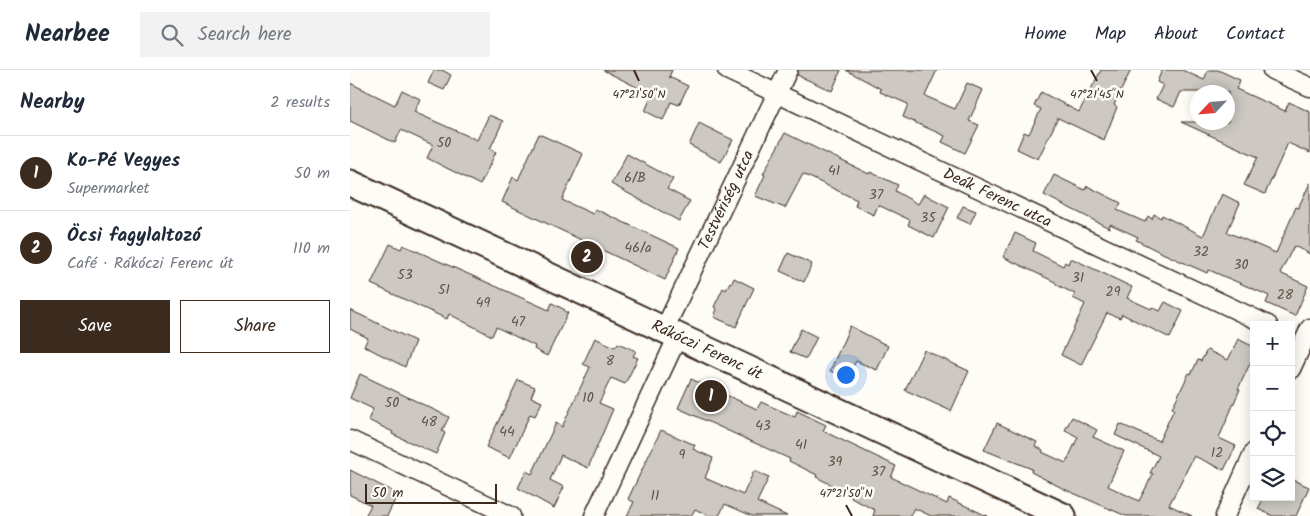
<!DOCTYPE html>
<html lang="en">
<head>
<meta charset="utf-8">
<style>
  body { margin:0; font-family:Kalam,sans-serif; background:#f2f2f3; color:#1f2937 }
  .controls { position:absolute; right:15px; bottom:15px; display:grid; overflow:hidden; border-radius:0px; box-shadow:0 2px 12px #0003 }
  .controls button { width:45px; height:45px; display:grid; place-items:center; padding:0; border:0; border-bottom:1px solid #e0e1e3; background:#fff; color:#1f2937; font:25px sans-serif }
  .compass { position:absolute; left:840px; top:15px; width:45px; height:45px; border-radius:50%; background:#fff; box-shadow:0 2px 12px #0003; rotate:244deg }
  .scale { position:absolute; left:15px; bottom:12px; width:132px; box-sizing:border-box; padding-left:5px; border:2px solid #3b2a1e; border-top:0; font-size:14px; line-height:18px; white-space:nowrap; color:#3b2a1e; -webkit-text-stroke:4px #fdfcf7; paint-order:stroke }
  .you { position:absolute; left:495px; top:304px; width:18px; height:18px; margin:-12px; border:4px solid #fff; border-radius:50%; background:#1a73e8; box-shadow:0 0 0 8px #1a73e833 }
  .badge { display:grid; place-items:center; width:32px; height:32px; border-radius:50%; background:#3b2a1e; color:#fff; font-size:16px; font-weight:700 }
  .pin { position:absolute; translate:-50% -50%; border:2px solid #fff; box-shadow:0 1px 5px #0006 }
  .list { margin:0; padding:0; list-style:none }
  h2 { display:flex; justify-content:space-between; align-items:center; height:65px; margin:0; padding:0 20px; font-size:21px }
  h2 small { font-size:16px; font-weight:400; color:#747a83 }
  .list li { display:grid; grid-template-columns:32px 1fr auto; gap:15px; align-items:center; box-sizing:border-box; height:75px; padding:0 20px; border-top:1px solid #e0e1e3 }
  .list b { display:block; font-size:19px; white-space:nowrap }
  .list p { margin:0; font-size:16px; white-space:nowrap; color:#747a83 }
  .list em { font-size:16px; font-style:normal; color:#747a83 }
  .actions { display:flex; gap:10px; padding:15px 20px }
  .actions a { flex:1; padding:11px 0; border:1px solid #3b2a1e; border-radius:0px; text-align:center; font-size:18px; color:#3b2a1e }
  .actions .main { background:#3b2a1e; color:#fff }
  .icon { flex:none; width:28px; height:28px; fill:none; stroke:currentColor; stroke-width:2; stroke-linecap:round; stroke-linejoin:round }
  .map { position:relative; flex:none; width:960px; height:446px; overflow:hidden }
  header { display:flex; align-items:center; gap:30px; box-sizing:border-box; height:70px; padding:0 25px; background:#fff; border-bottom:1px solid #e0e1e3 }
  header strong { font-size:24px }
  nav { display:flex; gap:28px; margin-inline-start:auto; font-size:18px }
  .search { width:350px; height:45px; background:#f2f2f3; display:flex; align-items:center; gap:12px; box-sizing:border-box; padding:0 18px; border-radius:0px; color:#747a83; font-size:19px }
  main { display:flex }
  aside { flex:1; background:#fff }
  .map>svg:first-child { display:block }
  .building { fill:#cdc8c2; stroke:#3b2a1e }
  .lines { fill:none; stroke-linecap:round; stroke-linejoin:round }
  .street-casing { stroke:#3b2a1e; stroke-width:21 }
  .secondary-casing { stroke:#3b2a1e; stroke-width:29 }
  .street { stroke:#fdfcf7; stroke-width:18 }
  .secondary { stroke:#fdfcf7; stroke-width:25 }
  .ticks { fill:none; stroke:#3b2a1e; stroke-width:2 }
  .labels { text-anchor:middle; dominant-baseline:central; stroke-width:5; stroke-linejoin:round; paint-order:stroke }
  .number-label { font-size:14px; fill:#605247 }
  .street-label { font-size:16px; fill:#3b2a1e; stroke:#fdfcf7 }
  .ticks-label { font-size:12px; text-anchor:middle; fill:#3b2a1e; stroke:#fdfcf7; stroke-width:5; stroke-linejoin:round; paint-order:stroke }
</style>
</head>
<body>
<header>
<strong>Nearbee</strong>
<div class="search"><svg class="icon" aria-label="search" viewBox="0 0 24 24"><circle cx="10" cy="10" r="6"/><path d="M15 15l6 6"/></svg>Search here</div>
<nav><a>Home</a><a>Map</a><a>About</a><a>Contact</a></nav>
</header>
<main>
<aside>
<h2>Nearby<small>2 results</small></h2>
<ul class="list">
<li><span class="badge">1</span><div><b>Ko-Pé Vegyes</b><p>Supermarket</p></div><em>50 m</em></li>
<li><span class="badge">2</span><div><b>Öcsi fagylaltozó</b><p>Café · Rákóczi Ferenc út</p></div><em>110 m</em></li>
</ul>
<div class="actions"><a class="main">Save</a><a>Share</a></div>
</aside>
<div class="map">
<svg width="960" height="446" viewBox="0 0 960 446">
  <rect width="100%" height="100%" fill="#fdfcf7"/>
  <filter id="ink" filterUnits="userSpaceOnUse"><feTurbulence type="fractalNoise" baseFrequency=".02" numOctaves="2"/><feDisplacementMap in="SourceGraphic" scale="10" xChannelSelector="R" yChannelSelector="G"/><feConvolveMatrix kernelMatrix="1 2 1 2 8 2 1 2 1" color-interpolation-filters="sRGB"/></filter>
  <g filter="url(#ink)">
    <!-- building -->
    <g class="building">
      <path d="M84 0H92L101 5 94 20 78 13Z"/>
      <path d="M253 0H322L319 7 338 16 329 35 321 32 313 50 295 41 302 25Z"/>
      <path d="M448 0H491L482 21 447 5Z"/>
      <path d="M496 0H587L575 26 605 39 617 13 633 20 619 51 629 55 615 83 592 72 595 66 553 47 558 34 530 22 531 19Z"/>
      <path d="M751 0H781L764 35 767 37 754 70 708 48 688 89 667 79 674 62 679 64 691 39 684 36 691 22 729 42Z"/>
      <path d="M812 0H832L854 10 858 0H868L890 10 886 19 935 41 939 32 960 42V83L938 73 915 124 894 115 908 87 831 52H878V22H831L824 37 806 29 813 15 807 12Z"/>
      <path d="M0 13 45 35 52 20 70 29 64 42 127 70 139 45 153 51 140 79 146 82 130 115 77 88 83 75 51 60 45 73 0 51Z"/>
      <path d="M349 53 383 70 371 92 339 75Z"/>
      <path d="M435 63 519 104 520 102 548 115 545 121 568 134 574 124 599 137 584 168 558 155 560 150 528 135 524 145 505 136 507 130 453 104 435 138 405 126 415 105 413 104Z"/>
      <path d="M189 64 233 84 212 130 243 144 245 139 329 178 315 210 152 132 163 107 168 110Z"/>
      <path d="M277 84 323 109 317 119 340 131 329 151 261 114Z"/>
      <path d="M704 105 735 120 737 116 771 133 767 140 795 152 798 146 802 149 804 144 811 148 812 145 853 166 872 124 890 133 877 162 926 183 946 137 948 138 960 113V184L944 176 930 203 958 216 945 246 916 233 919 226 915 224 859 200 857 203 810 182 786 170 788 167 760 154 759 158 694 125Z"/>
      <path d="M613 136 626 141 620 154 607 148Z"/>
      <path d="M665 163 686 173 683 181 713 196 715 192 718 194 720 189H723L782 217 777 228 801 239 802 237 810 241 815 232 833 241 820 268 772 244 770 248 757 243 731 295 711 285 735 234 723 228 725 224 707 215 705 212 653 187Z"/>
      <path d="M40 174 51 179 53 175 199 240 202 233 215 240 214 241 218 243 197 286 184 279 185 276 146 257 142 266 99 244 97 249 21 214Z"/>
      <path d="M438 183 462 194 454 212 430 201Z"/>
      <path d="M384 208 404 218 386 257 364 247 367 239 364 237 373 218 376 220 380 212 382 213Z"/>
      <path d="M0 240 65 271 55 297 14 276 18 268 0 259Z"/>
      <path d="M500 256 538 276 527 300 506 291 497 309 480 301Z"/>
      <path d="M451 259 467 267 456 289 440 282Z"/>
      <path d="M245 268 265 277 268 273 286 281 283 286 288 288 275 314 261 308 249 333 263 339 238 398 211 385 200 410 214 417 204 438 168 418 176 401 182 404 206 353 212 357 240 297 233 294Z"/>
      <path d="M888 269 904 277V285L888 319H890L869 368 886 376 874 400 844 386 819 435 842 446H776L714 419 681 402 682 399 634 380 647 353 687 372 685 376 693 380 692 382 716 393 728 367 715 360 722 347 747 360 743 367 774 381 758 416 789 431 803 404 800 403 809 386 765 365 770 354 809 371 824 339 822 338 839 303 841 304 848 290 851 291 857 280 878 290Z"/>
      <path d="M574 280 619 301 601 341 555 320Z"/>
      <path d="M10 304 99 347 92 361 95 363 86 384 42 364 43 362 18 350 23 339 0 328Z"/>
      <path d="M341 309 407 339 411 332 445 347 447 341 476 355 473 361 546 396 541 407 597 434 599 428 637 446H581L564 438 560 446H523L525 440 501 428 502 425 466 407 467 405 439 391 440 389 328 338Z"/>
      <path d="M168 310 185 317 181 327 192 332 185 346 180 344 160 388 136 377Z"/>
      <path d="M311 360 345 375 343 379 363 388 355 408 393 425 404 401 419 407 407 432 437 446H402L375 434 369 446H359L345 439 341 446H277L284 432 278 429Z"/>
      <path d="M0 400 48 424 37 446H15L21 435 0 425Z"/>
      <path d="M941 409 959 417 946 446H923L908 439 914 427H941Z"/>
    </g>
    <g class="lines">
      <defs>
        <g id="street">
          <path id="s1" d="M377 0 918 255"/>
          <path d="M922 0 960 17"/>
          <path id="s2" d="M314 260 438 0"/>
          <path d="M941 299 960 258"/>
          <path d="M0 370 161 446"/>
          <path d="M244 446 328 266"/>
          <path d="M875 446 904 382"/>
        </g>
        <g id="secondary">
          <path id="s3" d="M0 113 713 446"/>
        </g>
      </defs>
      <!-- street casing -->
      <use href="#street" class="street-casing"/>
      <!-- secondary casing -->
      <use href="#secondary" class="secondary-casing"/>
      <!-- street -->
      <use href="#street" class="street"/>
      <!-- secondary -->
      <use href="#secondary" class="secondary"/>
    </g>
  </g>
  <!-- ticks -->
  <path class="ticks" d="M284 0 289 11M741 0 747 11M496 435 502 446"/>
  <g class="labels">
    <!-- number labels -->
    <g class="number-label">
      <text x="94" y="73">50</text>
      <text x="484" y="101">41</text>
      <text x="285" y="108">6/B</text>
      <text x="526" y="125">37</text>
      <text x="578" y="148">35</text>
      <text x="288" y="178">46/a</text>
      <text x="851" y="182">32</text>
      <text x="891" y="195">30</text>
      <text x="55" y="205">53</text>
      <text x="728" y="208">31</text>
      <text x="94" y="220">51</text>
      <text x="763" y="222">29</text>
      <text x="935" y="225">28</text>
      <text x="133" y="233">49</text>
      <text x="168" y="252">47</text>
      <text x="260" y="291">8</text>
      <text x="238" y="328">10</text>
      <text x="42" y="333">50</text>
      <text x="79" y="352">48</text>
      <text x="413" y="356">43</text>
      <text x="157" y="362">44</text>
      <text x="451" y="375">41</text>
      <text x="867" y="383">12</text>
      <text x="332" y="385">9</text>
      <text x="485" y="392">39</text>
      <text x="528" y="402">37</text>
      <text x="305" y="426">11</text>
    </g>
    <!-- street labels -->
    <g class="street-label">
      <text stroke="none"><textPath href="#s1" startOffset="299">Deák Ferenc utca</textPath></text>
      <text stroke="none"><textPath href="#s2" startOffset="144">Testvériség utca</textPath></text>
      <text stroke="none"><textPath href="#s3" startOffset="394">Rákóczi Ferenc út</textPath></text>
    </g>
  </g>
  <g class="ticks-label">
    <text x="289" y="28">47°21'50"N</text>
    <text x="747" y="28">47°21'45"N</text>
    <text x="496" y="427">47°21'50"N</text>
  </g>
</svg>
<div class="controls">
<button>+</button>
<button>−</button>
<button><svg class="icon" aria-label="locate" viewBox="0 0 24 24"><circle cx="12" cy="12" r="6"/><path d="M12 2v4M12 18v4M2 12h4M18 12h4"/></svg></button>
<button><svg class="icon" aria-label="layers" viewBox="0 0 24 24"><path d="M12 4l9 5-9 5-9-5zM3 14l9 5 9-5"/></svg></button>
</div>
<svg class="compass" viewBox="-18 -18 36 36"><path d="M0-13l5 13h-10z" fill="#e53935"/><path d="M0 13l5-13h-10z" fill="#747a83"/></svg>
<div class="scale">50 m</div>
<div class="you"></div>
<div class="pin badge" style="left:361px;top:326px">1</div>
<div class="pin badge" style="left:237px;top:187px">2</div>
</div>
</main>
</body>
</html>
